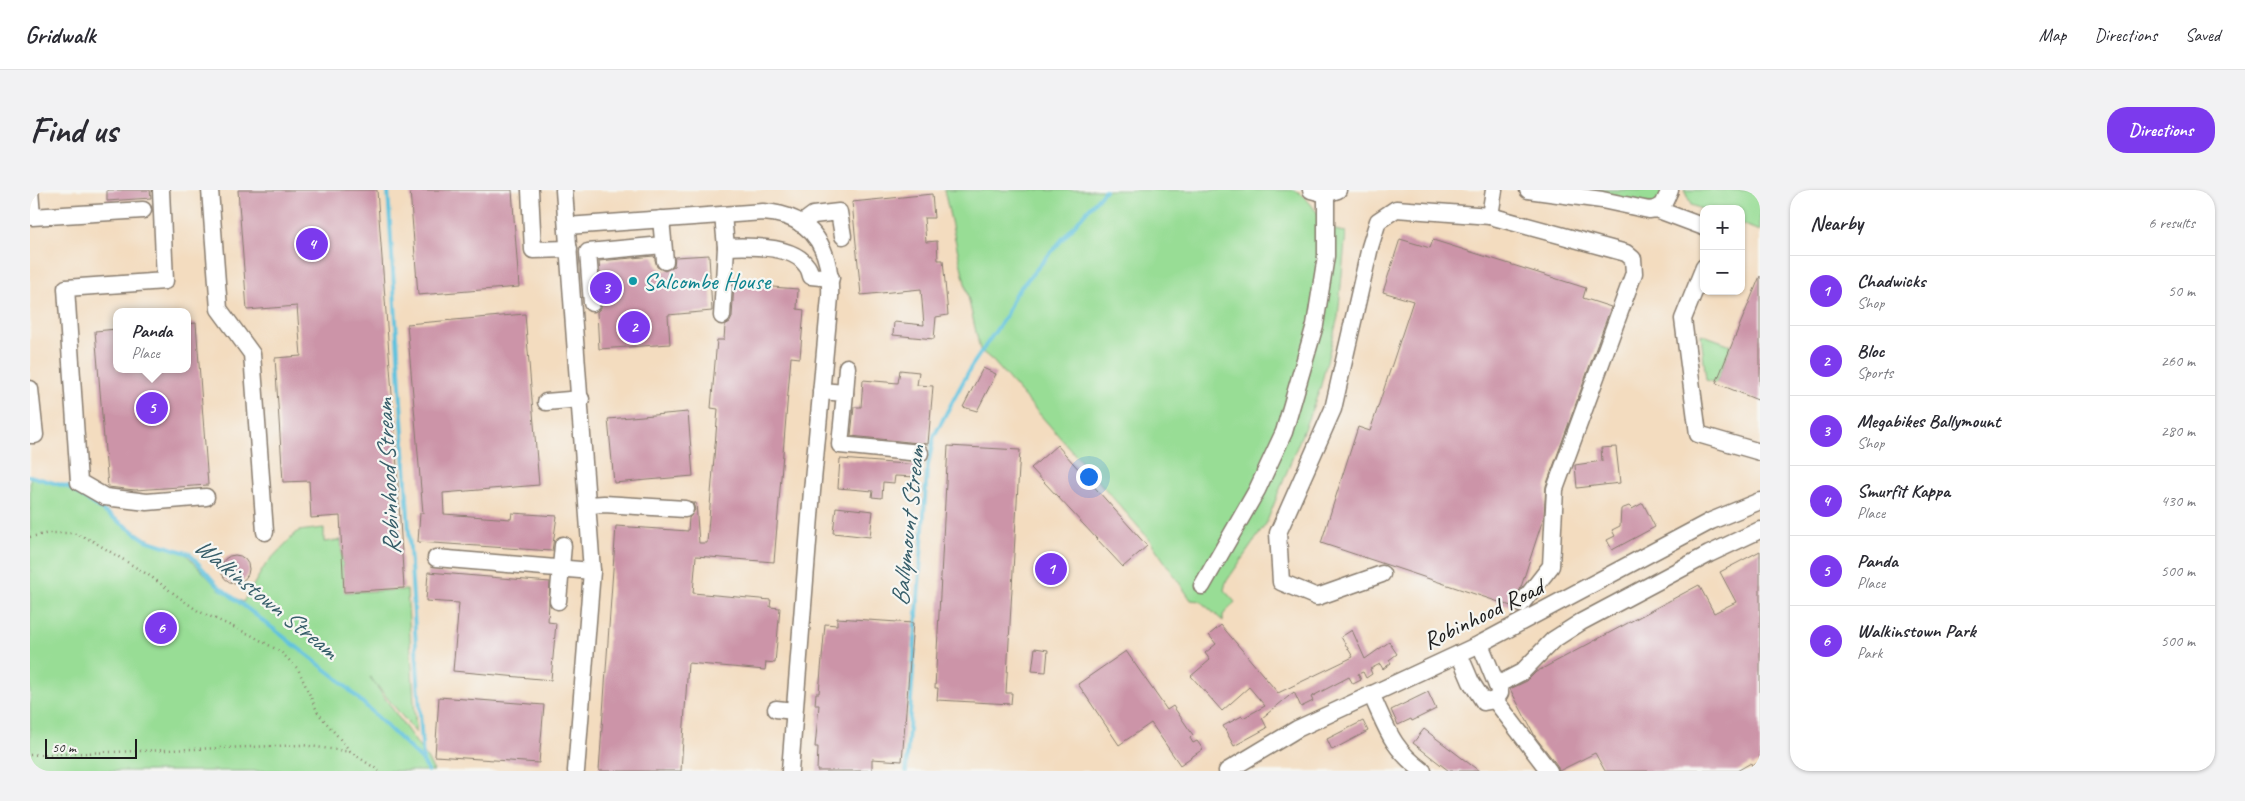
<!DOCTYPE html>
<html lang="en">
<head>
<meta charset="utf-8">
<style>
  body { margin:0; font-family:Caveat,sans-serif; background:#f2f2f3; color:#2b2b33 }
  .controls { position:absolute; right:15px; top:15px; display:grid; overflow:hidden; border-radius:10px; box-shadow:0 1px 4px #0004 }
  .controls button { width:45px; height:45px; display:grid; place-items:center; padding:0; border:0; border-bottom:1px solid #e1e1e2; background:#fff; color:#2b2b33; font:25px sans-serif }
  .scale { position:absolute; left:15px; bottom:12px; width:92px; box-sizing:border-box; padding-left:5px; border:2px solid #1c1c1c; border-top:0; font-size:14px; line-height:18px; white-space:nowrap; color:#1c1c1c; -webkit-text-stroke:4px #f6f6f2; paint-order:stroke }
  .you { position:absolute; left:1058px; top:286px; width:18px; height:18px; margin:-12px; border:4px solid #fff; border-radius:50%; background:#1a73e8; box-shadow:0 0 0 8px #1a73e833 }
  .badge { display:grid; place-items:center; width:32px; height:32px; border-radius:50%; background:#7c3aed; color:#fff; font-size:16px; font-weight:700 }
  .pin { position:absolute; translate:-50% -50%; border:2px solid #fff; box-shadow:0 1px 5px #0006 }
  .popup { position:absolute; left:83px; top:118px; width:78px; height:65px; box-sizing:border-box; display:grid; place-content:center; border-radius:10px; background:#fff; filter:drop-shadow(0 1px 4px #0005); font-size:16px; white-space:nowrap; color:#7c7c81 }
  .popup b { font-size:19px; color:#2b2b33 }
  .popup::after { content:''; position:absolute; left:50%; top:100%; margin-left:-10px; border:10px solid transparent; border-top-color:#fff }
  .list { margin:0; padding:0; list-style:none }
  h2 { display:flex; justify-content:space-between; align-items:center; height:65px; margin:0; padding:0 20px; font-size:21px }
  h2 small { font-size:16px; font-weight:400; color:#7c7c81 }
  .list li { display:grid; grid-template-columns:32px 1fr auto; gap:15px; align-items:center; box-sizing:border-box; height:70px; padding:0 20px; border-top:1px solid #e1e1e2 }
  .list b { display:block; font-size:19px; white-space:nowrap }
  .list p { margin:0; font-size:16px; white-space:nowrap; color:#7c7c81 }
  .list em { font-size:16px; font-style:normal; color:#7c7c81 }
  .map { position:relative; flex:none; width:1730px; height:581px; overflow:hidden; border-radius:20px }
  header { display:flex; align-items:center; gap:30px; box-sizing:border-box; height:70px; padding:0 25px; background:#fff; border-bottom:1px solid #e1e1e2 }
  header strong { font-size:24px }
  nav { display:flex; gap:28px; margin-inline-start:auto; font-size:18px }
  .intro { display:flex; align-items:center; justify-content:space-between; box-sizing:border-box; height:120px; padding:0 30px }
  h1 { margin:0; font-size:35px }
  .button { padding:12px 22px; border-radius:20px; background:#7c3aed; color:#fff; font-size:18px; font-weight:700 }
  main { display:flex; gap:30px; padding:0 30px }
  aside { flex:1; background:#fff; border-radius:20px; box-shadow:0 1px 4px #0004 }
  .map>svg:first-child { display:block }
  .green { fill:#98dd95; stroke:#5a7c58 }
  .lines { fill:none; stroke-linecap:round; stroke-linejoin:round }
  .stream { stroke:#60c2de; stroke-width:4 }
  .building { fill:#cc94a8 }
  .minor-casing { stroke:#887c6e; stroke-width:19 }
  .path { stroke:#887c6e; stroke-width:2.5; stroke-dasharray:1 4; stroke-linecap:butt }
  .minor { stroke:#fff; stroke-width:16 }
  .culture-dot { fill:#0f9aa8; stroke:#f6f6f2; stroke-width:2 }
  .labels { text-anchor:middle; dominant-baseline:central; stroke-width:4.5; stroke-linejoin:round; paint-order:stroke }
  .culture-label { font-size:24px; fill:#0d838f; stroke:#f6f6f2; text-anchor:start }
  .street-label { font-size:24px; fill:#1c1c1c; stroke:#f6f6f2 }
  .water-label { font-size:25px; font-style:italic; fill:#375e6a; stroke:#f6f6f2 }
</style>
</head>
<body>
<header>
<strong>Gridwalk</strong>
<nav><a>Map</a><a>Directions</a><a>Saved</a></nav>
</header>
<div class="intro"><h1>Find us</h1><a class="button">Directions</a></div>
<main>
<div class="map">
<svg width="1730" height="581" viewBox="0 0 1730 581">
  <rect width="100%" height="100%" fill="#f6f6f2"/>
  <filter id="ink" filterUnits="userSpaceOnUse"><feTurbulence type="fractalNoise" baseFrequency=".02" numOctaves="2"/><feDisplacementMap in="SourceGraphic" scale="10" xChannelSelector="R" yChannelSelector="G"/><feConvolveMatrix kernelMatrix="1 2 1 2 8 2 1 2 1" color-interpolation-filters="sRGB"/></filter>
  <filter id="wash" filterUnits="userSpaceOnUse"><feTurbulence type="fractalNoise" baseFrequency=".0096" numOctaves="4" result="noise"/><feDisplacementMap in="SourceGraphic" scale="20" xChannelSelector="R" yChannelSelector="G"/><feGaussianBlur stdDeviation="1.12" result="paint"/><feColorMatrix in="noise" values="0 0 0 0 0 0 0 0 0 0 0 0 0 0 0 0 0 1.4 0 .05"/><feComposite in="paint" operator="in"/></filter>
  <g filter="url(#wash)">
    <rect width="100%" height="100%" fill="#f3dcbf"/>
    <!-- green -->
    <g class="green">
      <path d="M914 0H1265C1283 10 1289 31 1301 38 1305 41 1311 41 1316 42L1308 127 1290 199 1236 334 1196 392 1194 400 1205 412 1193 425V431L1170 411 1161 410 1119 349 963 171 950 160Z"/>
      <path d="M1498 0H1640L1633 15Z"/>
      <path d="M1654 0H1730V41L1711 34V19L1674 20 1661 15Z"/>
      <path d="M1671 144 1701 155 1686 193 1676 190Z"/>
      <path d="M0 286 38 297 116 348 156 364 189 399 213 412 236 374 268 341 294 338V352L311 350 315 402 377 400 386 543 340 487 397 568 404 581H0Z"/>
    </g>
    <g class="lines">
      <!-- stream -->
      <g class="stream">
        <path d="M358 0 393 571"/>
        <path d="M0 286 38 297 116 350 160 364 187 395 308 489 393 571 398 581"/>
        <path d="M876 581 897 280 904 246 941 177 975 127 985 104 1075 0"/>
      </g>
    </g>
    <g id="blocks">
      <!-- building -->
      <g class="building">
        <path d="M77 0H120L121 8 77 11Z"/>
        <path d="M208 0H347L365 245 374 398 314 402 310 326 281 328 279 291 253 292 245 168 271 166 267 116 217 120Z"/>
        <path d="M380 0H482L489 97 388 105Z"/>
        <path d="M902 4 904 28H894L896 52 907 51 908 70H913L918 125 906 127 904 149 863 145 864 132 894 135 891 99 831 105 822 12Z"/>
        <path d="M1370 49 1400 58 1403 50 1556 98 1553 108 1581 117 1516 296 1514 326 1490 400 1483 408 1481 416 1291 353 1328 237 1340 241 1383 111 1353 102Z"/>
        <path d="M679 65 682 121 638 125 640 154 569 159 567 122 571 118 572 112 569 71 624 66 627 77 635 81 644 76 645 67Z"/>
        <path d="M1730 86V211L1686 193Z"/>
        <path d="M704 94 768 99 767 119 774 120 770 168 761 167 744 372 666 366 663 403 741 410 740 417 750 418 745 473 736 472 735 480 658 473 651 581H569L586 336 658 341 659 328 665 320 663 313H666L669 353H677L688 219 681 218 687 150H694L695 135 700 132 702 127Z"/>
        <path d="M495 124 509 295 413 303 414 324 481 329 482 323 527 326 522 361 388 352 390 323H393L377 134Z"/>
        <path d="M166 133 178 295 105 300 78 297 65 141 87 139V179H157V134Z"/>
        <path d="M953 178 966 184 947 221 933 217Z"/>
        <path d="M870 180 889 182 887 195 903 196 898 254 821 246 824 217H831L833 190 868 193Z"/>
        <path d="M658 222 663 286 584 293 578 229Z"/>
        <path d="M1027 255 1117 356 1093 377 1001 278Z"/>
        <path d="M918 256 990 260 976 503H982L981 514 907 510 908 498H905Z"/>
        <path d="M1586 257 1590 293 1547 298 1545 275 1572 271 1571 258Z"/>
        <path d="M810 269 889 275 888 287 865 286 864 293 853 292 852 308 842 307 843 301 808 298Z"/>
        <path d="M1613 313 1625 337 1582 360 1577 350 1585 346 1582 340 1590 336 1591 319 1599 316 1602 319Z"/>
        <path d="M806 317 843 321 840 347 803 343Z"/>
        <path d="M1730 361V572L1722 576 1721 573 1707 581H1575L1565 563 1529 581 1527 575 1506 548 1480 499 1497 491 1506 482 1669 395 1684 423 1706 412 1690 382Z"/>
        <circle cx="205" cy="379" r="14"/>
        <path d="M398 382 520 392 518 432 526 433 521 490 423 481 429 413 396 411Z"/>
        <path d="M807 428 883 433 872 571 842 569V581H787L788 557H785L789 515H785L786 503H789L795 434 807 435Z"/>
        <path d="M1191 435 1248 503 1323 467 1311 447 1322 440 1335 469 1359 452 1367 464 1359 470 1361 473 1353 479 1350 474 1340 479 1342 484 1336 488 1333 482 1328 484 1331 490 1323 494 1319 487 1281 507 1283 511 1271 517 1264 502 1232 528 1237 538 1204 556 1193 536 1212 526 1213 528 1235 516 1219 497 1192 521 1161 486 1180 470 1175 463 1186 454 1179 445Z"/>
        <path d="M1005 458 1018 460 1016 482 1002 481Z"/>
        <path d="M1096 461 1137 520 1143 516 1163 545 1160 548 1163 553 1167 551 1173 559 1150 575 1121 533 1089 555 1048 494Z"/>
        <path d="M1398 502 1406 519 1382 531 1381 529 1368 535 1361 520Z"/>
        <path d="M409 507 514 515 509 573 405 566Z"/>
        <path d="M1333 531 1338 541 1302 560 1297 549Z"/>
        <path d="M1394 539 1449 581H1419L1383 553Z"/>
      </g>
    </g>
  </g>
  <g filter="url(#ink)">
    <use href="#blocks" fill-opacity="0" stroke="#887c6e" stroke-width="1"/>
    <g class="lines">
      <defs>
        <g id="minor">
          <path d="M0 0 2 27 113 20"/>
          <path d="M131 0 135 91 36 98 49 292 75 307 117 312 176 307"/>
          <path d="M180 0 189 119 222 164 235 342"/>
          <path d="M500 0 503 60 539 59"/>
          <path d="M534 0 562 381 546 581"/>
          <path d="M1281 0 1296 4 1308 0"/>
          <path d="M1498 0 1572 10 1619 20 1626 19 1674 37"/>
          <path d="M1626 19 1633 15 1640 0"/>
          <path d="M693 25 696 57C717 56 763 55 776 75 779 78 780 82 781 86L801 88"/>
          <path d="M1460 26 1596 63 1603 69 1604 83 1525 299 1521 376 1491 414"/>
          <path d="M631 29 635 71"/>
          <path d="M771 34 783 25 809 22 813 46"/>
          <path d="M537 36 733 22C784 25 802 60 800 107L782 301 760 581"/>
          <path d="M1674 77 1653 129 1668 244 1730 262"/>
          <path d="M562 113 558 62 633 55"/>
          <path d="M692 126 696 57"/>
          <path d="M0 199 5 245H0"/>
          <path d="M791 201 815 203 810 255 890 263"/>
          <path d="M815 203 817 177"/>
          <path d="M516 212 551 209"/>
          <path d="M559 315 574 314 655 319"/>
          <path d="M406 368 562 381"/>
          <path d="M1352 384 1287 407 1251 392 1248 343 1303 219 1340 57 1348 31 1366 19 1460 26 1464 0"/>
          <path d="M1172 396 1227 300 1254 242 1285 135 1296 66V4"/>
          <path d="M528 411 533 355"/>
          <path d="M1429 464 1441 492 1454 512 1465 510 1470 503 1450 454"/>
          <path d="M1467 495 1492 482 1523 450 1551 432 1679 364 1730 340"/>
          <path d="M1341 504C1357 538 1361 558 1393 581"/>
          <path d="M1465 510 1519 581"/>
          <path d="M746 519 764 521"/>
          <path d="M1197 581 1267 539 1450 454 1681 331 1730 311"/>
        </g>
      </defs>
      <!-- minor casing -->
      <use href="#minor" class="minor-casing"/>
      <!-- path -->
      <g class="path">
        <path d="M0 347 19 343H43L61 350 120 386 168 421 221 445 251 462 268 479 288 523 321 562"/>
        <path d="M0 565 273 555 321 562 349 581"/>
      </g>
      <!-- minor -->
      <use href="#minor" class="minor"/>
    </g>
  </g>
  <!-- markers -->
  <circle class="culture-dot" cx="603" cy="91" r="5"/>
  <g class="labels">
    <!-- culture labels -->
    <g class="culture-label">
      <text x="613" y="91">Salcombe House</text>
    </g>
    <!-- street labels -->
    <g class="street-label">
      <text transform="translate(1453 424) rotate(-26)">Robinhood Road</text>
    </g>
    <!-- water labels -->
    <g class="water-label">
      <text transform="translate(358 287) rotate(-93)">Robinhood Stream</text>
      <text transform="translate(878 336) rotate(-84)">Ballymount Stream</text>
      <text transform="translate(236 408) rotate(39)">Walkinstown Stream</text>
    </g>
  </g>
</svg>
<div class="controls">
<button>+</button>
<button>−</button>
</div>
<div class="scale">50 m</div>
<div class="you"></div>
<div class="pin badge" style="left:1021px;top:379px">1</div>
<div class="pin badge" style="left:604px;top:137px">2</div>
<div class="pin badge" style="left:576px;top:98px">3</div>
<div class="pin badge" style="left:282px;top:54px">4</div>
<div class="pin badge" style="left:122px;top:218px">5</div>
<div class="popup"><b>Panda</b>Place</div>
<div class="pin badge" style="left:131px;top:438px">6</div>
</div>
<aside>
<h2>Nearby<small>6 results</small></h2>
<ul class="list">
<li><span class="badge">1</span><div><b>Chadwicks</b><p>Shop</p></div><em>50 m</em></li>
<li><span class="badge">2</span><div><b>Bloc</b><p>Sports</p></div><em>260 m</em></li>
<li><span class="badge">3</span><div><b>Megabikes Ballymount</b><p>Shop</p></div><em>280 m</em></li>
<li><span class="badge">4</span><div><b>Smurfit Kappa</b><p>Place</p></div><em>430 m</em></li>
<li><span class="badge">5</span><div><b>Panda</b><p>Place</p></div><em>500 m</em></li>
<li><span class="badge">6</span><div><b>Walkinstown Park</b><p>Park</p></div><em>500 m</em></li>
</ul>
</aside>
</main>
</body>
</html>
